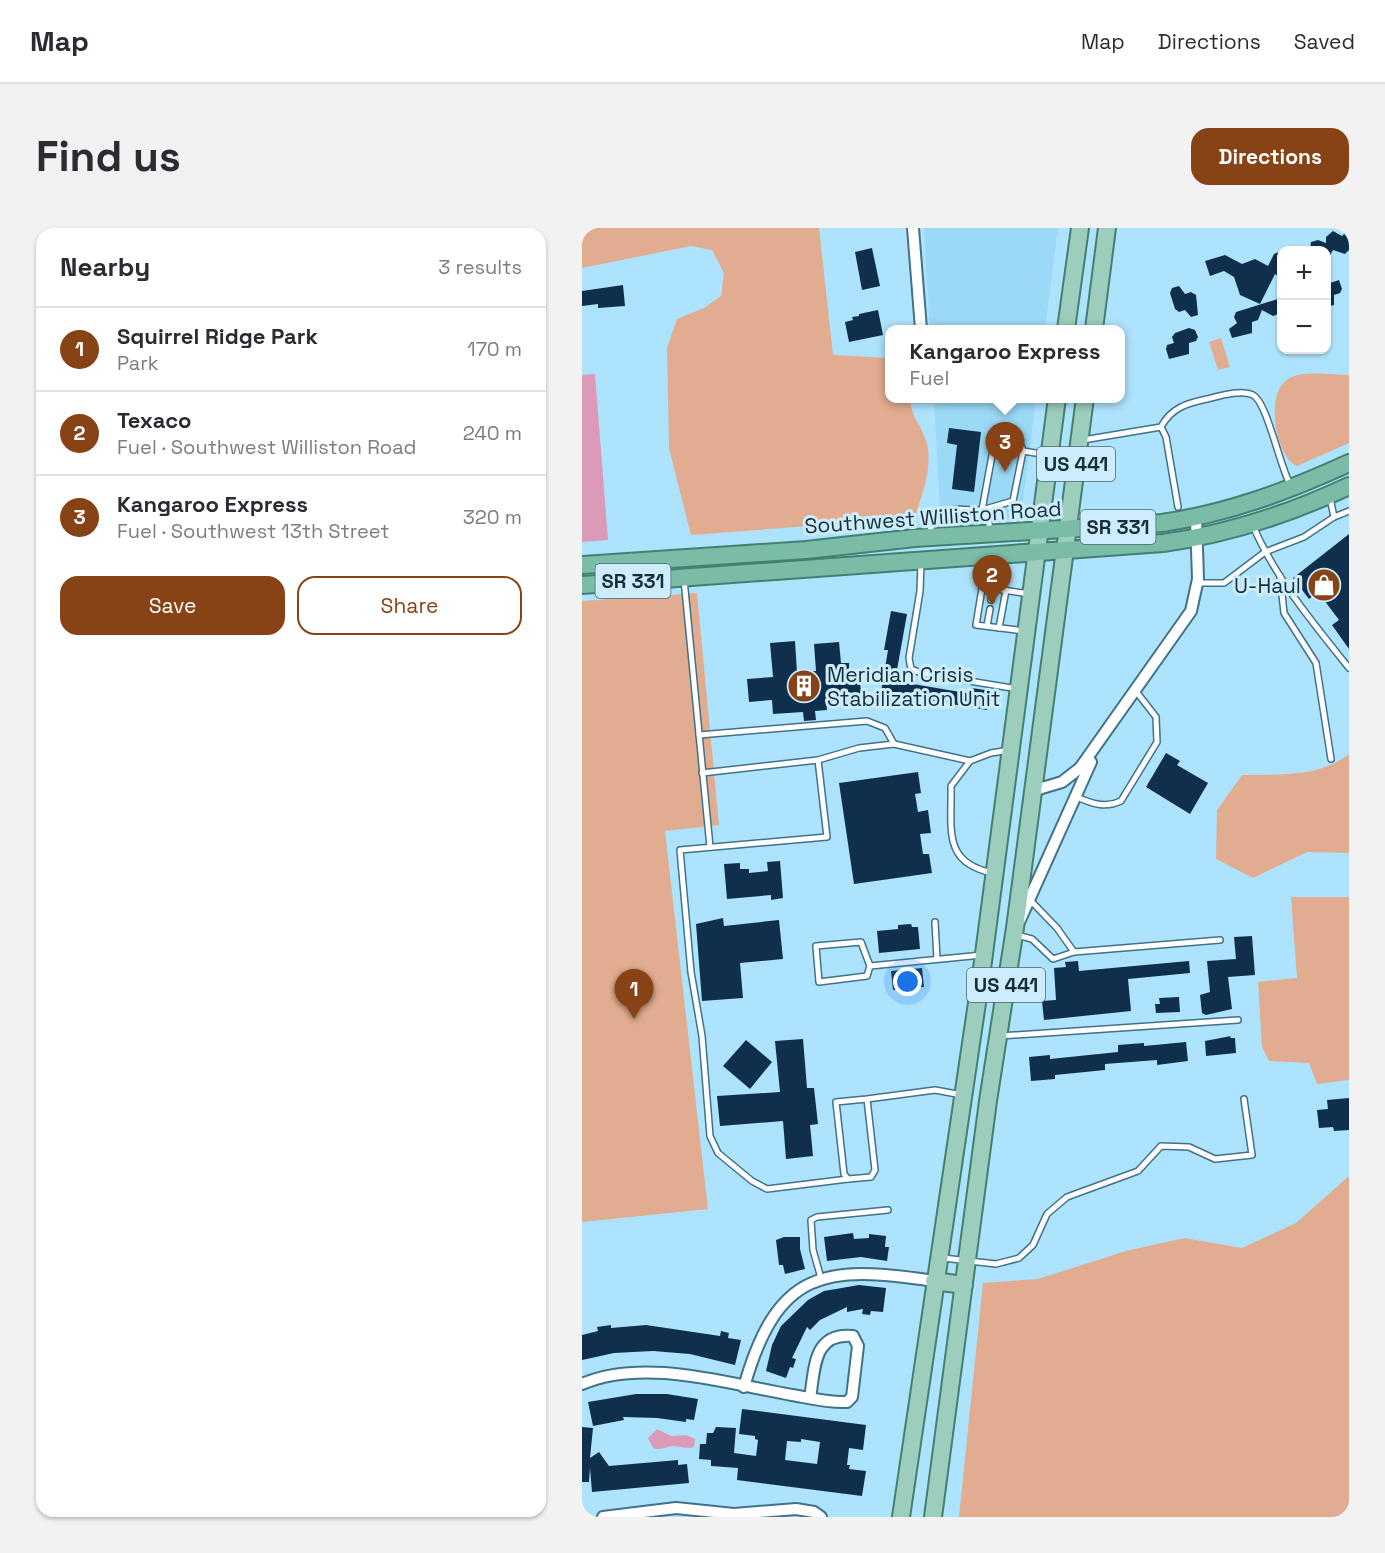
<!DOCTYPE html>
<html lang="en">
<head>
<meta charset="utf-8">
<style>
  body { margin:0; font-family:"Space Grotesk",sans-serif; background:#f2f2f3; color:#2b2b33 }
  .controls { position:absolute; right:18px; top:18px; display:grid; overflow:hidden; border-radius:12px; box-shadow:0 2px 4px #0004 }
  .controls button { width:54px; height:54px; display:grid; place-items:center; padding:0; border:0; border-bottom:2px solid #e1e1e2; background:#fff; color:#2b2b33; font:30px sans-serif }
  .you { position:absolute; left:326px; top:754px; width:21px; height:21px; margin:-15px; border:4px solid #fff; border-radius:50%; background:#1a73e8; box-shadow:0 0 0 9px #1a73e833 }
  .badge { display:grid; place-items:center; width:39px; height:39px; border-radius:50%; background:#874316; color:#fff; font-size:20px; font-weight:700 }
  .pin { position:absolute; translate:-50% -50px; filter:drop-shadow(0 2px 3px #0008) }
  .pin::after { content:''; position:absolute; top:32px; width:21px; height:18px; background:inherit; clip-path:polygon(0 0,100% 0,50% 100%) }
  .popup { position:absolute; left:303px; top:97px; width:240px; height:78px; box-sizing:border-box; display:grid; place-content:center; border-radius:12px; background:#fff; filter:drop-shadow(0 2px 4px #0005); font-size:20px; white-space:nowrap; color:#7c7c81 }
  .popup b { font-size:22px; color:#2b2b33 }
  .popup::after { content:''; position:absolute; left:50%; top:100%; margin-left:-12px; border:12px solid transparent; border-top-color:#fff }
  .list { margin:0; padding:0; list-style:none }
  h2 { display:flex; justify-content:space-between; align-items:center; height:78px; margin:0; padding:0 24px; font-size:26px }
  h2 small { font-size:20px; font-weight:400; color:#7c7c81 }
  .list li { display:grid; grid-template-columns:39px 1fr auto; gap:18px; align-items:center; box-sizing:border-box; height:84px; padding:0 24px; border-top:2px solid #e1e1e2 }
  .list b { display:block; font-size:22px; white-space:nowrap }
  .list p { margin:0; font-size:20px; white-space:nowrap; color:#7c7c81 }
  .list em { font-size:20px; font-style:normal; color:#7c7c81 }
  .actions { display:flex; gap:12px; padding:18px 24px }
  .actions a { flex:1; padding:14px 0; border:2px solid #874316; border-radius:18px; text-align:center; font-size:21px; color:#874316 }
  .actions .main { background:#874316; color:#fff }
  .map { position:relative; flex:none; width:767px; height:1289px; overflow:hidden; border-radius:18px }
  header { display:flex; align-items:center; gap:36px; box-sizing:border-box; height:84px; padding:0 30px; background:#fff; border-bottom:2px solid #e1e1e2 }
  header strong { font-size:28px }
  nav { display:flex; gap:33px; margin-inline-start:auto; font-size:21px }
  .intro { display:flex; align-items:center; justify-content:space-between; box-sizing:border-box; height:144px; padding:0 36px }
  h1 { margin:0; font-size:42px }
  .button { padding:15px 27px; border-radius:18px; background:#874316; color:#fff; font-size:21px; font-weight:700 }
  main { display:flex; gap:36px; padding:0 36px }
  aside { flex:1; background:#fff; border-radius:18px; box-shadow:0 2px 4px #0004 }
  .map>svg:first-child { display:block }
  .built { fill:#9bd9f7 }
  .green { fill:#e1ac8f }
  .water { fill:#da9ab8 }
  .building { fill:#102f4d; fill-rule:evenodd }
  .lines { fill:none; stroke-linecap:round; stroke-linejoin:round }
  .service-casing { stroke:#407289; stroke-width:8 }
  .minor-casing { stroke:#407289; stroke-width:14 }
  .primary-casing { stroke:#438072; stroke-width:20 }
  .trunk-casing { stroke:#438072; stroke-width:20 }
  .service { stroke:#fff; stroke-width:5 }
  .minor { stroke:#fff; stroke-width:10 }
  .primary { stroke:#9ccdbd; stroke-width:16 }
  .trunk { stroke:#7bbca7; stroke-width:16 }
  .labels { text-anchor:middle; dominant-baseline:central; stroke-width:6; stroke-linejoin:round; paint-order:stroke }
  .shield { fill:#cdedfd; stroke:#4e6773; stroke-width:1.5 }
  .shield-label { font-size:20px; font-weight:bold; fill:#182e38 }
  .street-label { font-size:21px; fill:#182e38; stroke:#cdedfd }
  .poi-label { font-size:21px; fill:#182e38; stroke:#cdedfd; text-anchor:end }
</style>
</head>
<body>
<header>
<strong>Map</strong>
<nav><a>Map</a><a>Directions</a><a>Saved</a></nav>
</header>
<div class="intro"><h1>Find us</h1><a class="button">Directions</a></div>
<main>
<aside>
<h2>Nearby<small>3 results</small></h2>
<ul class="list">
<li><span class="badge">1</span><div><b>Squirrel Ridge Park</b><p>Park</p></div><em>170 m</em></li>
<li><span class="badge">2</span><div><b>Texaco</b><p>Fuel · Southwest Williston Road</p></div><em>240 m</em></li>
<li><span class="badge">3</span><div><b>Kangaroo Express</b><p>Fuel · Southwest 13th Street</p></div><em>320 m</em></li>
</ul>
<div class="actions"><a class="main">Save</a><a>Share</a></div>
</aside>
<div class="map">
<svg width="767" height="1289" viewBox="0 0 767 1289">
  <rect width="100%" height="100%" fill="#aee3fd"/>
  <!-- built -->
  <g class="built">
    <path d="M342 0H476L463 101H348Z"/>
    <path d="M352 171H454L441 272 433 288 416 295 359 298Z"/>
  </g>
  <!-- green -->
  <g class="green">
    <path d="M0 0H237L251 127 307 130 308 170 328 171C330 191 337 193 343 210 353 236 340 265 333 290L109 307 87 220 85 120 95 91 122 80 139 68 142 45 130 22 109 18 0 40Z"/>
    <path d="M639 110 648 139 636 142 627 114Z"/>
    <path d="M767 147V215L715 238C694 230 682 165 706 151 721 142 750 147 767 147Z"/>
    <path d="M115 365 137 597 83 603 126 981 0 994V373Z"/>
    <path d="M767 526V625L725 624 671 650 634 631 635 582 660 547C697 546 736 550 767 526Z"/>
    <path d="M709 669H767V852L735 856 727 835 687 833 680 819 676 754 715 750Z"/>
    <path d="M767 948V1289H377L401 1055 456 1051 544 1023 602 1010 660 1020 714 995Z"/>
  </g>
  <!-- water -->
  <g class="water">
    <path d="M13 146 26 312 0 314V147Z"/>
    <path d="M75 1201 89 1208 104 1207 113 1211 112 1219C104 1221 100 1219 92 1218 84 1218 79 1223 71 1220L66 1210Z"/>
  </g>
  <!-- building -->
  <g class="building">
    <path d="M767 1V22L763 26 751 22 744 35V22H728L729 14 736 12 744 15V9L751 3 760 8Z"/>
    <path d="M290 20 298 58 280 62 273 24Z"/>
    <path d="M699 23V50L693 46 678 76 658 67 652 49 642 43 628 48 623 33 643 27 660 36 673 31 686 38 692 26Z"/>
    <path d="M746 50 748 55 757 52 760 61 758 65 752 67V77L744 79Z"/>
    <path d="M41 57 43 78 16 80V76L0 78V63Z"/>
    <path d="M597 58 603 66 609 64 614 67 616 87 609 89 603 82 597 84 593 81 588 65 590 60Z"/>
    <path d="M699 70V85L691 88 680 82 676 92 670 94V105L650 110 647 101 655 95 652 89 654 84Z"/>
    <path d="M296 82 301 107 267 114 263 94 271 92 270 89 277 88V86Z"/>
    <path d="M607 100 613 102 616 109 614 113 607 115V126L587 131 584 121 585 117 592 115 590 109 593 105Z"/>
    <path d="M367 200 399 204 392 264 370 261 375 217 365 215Z"/>
    <path d="M767 306V421L750 397 757 392 736 364 727 371 711 350Z"/>
    <path d="M309 383 325 386 313 453 390 466V460L409 463 405 482 299 464 306 422H302Z"/>
    <path d="M213 413 215 445 234 443 232 416 257 414 259 435H267V443L277 442 279 465 244 472 245 482 233 483 234 492 222 493 221 484 191 486 190 472 167 474 165 451 191 449 188 415Z"/>
    <path d="M584 525 598 533 595 537 626 555 608 586 564 559Z"/>
    <path d="M336 544 339 565 333 566 336 584 346 582 349 605 338 606 341 626H347L350 645 272 656 257 555Z"/>
    <path d="M198 633 201 670 189 672V667L145 671 142 636 158 635V641H167V645L186 643 185 634Z"/>
    <path d="M141 690 142 698 197 692 201 731 158 735 161 770 120 773 114 696Z"/>
    <path d="M329 696 330 699H336L338 721 297 725 295 703 316 701V697Z"/>
    <path d="M670 708 673 747 646 749 650 781 624 787 620 785 618 767 628 764 625 733 654 731 652 709Z"/>
    <path d="M496 733 497 743 607 733 608 745 546 751 549 783 462 792 460 773 474 772 472 740 484 739 483 734Z"/>
    <path d="M340 740 342 759 311 762 309 743Z"/>
    <path d="M597 769 598 784 574 785 573 776H578L577 770Z"/>
    <path d="M649 808 648 810H653L654 825 624 828 623 813Z"/>
    <path d="M221 811 225 860H232L236 896 228 897 231 928 204 931 201 893 138 898 135 868 198 864 193 813Z"/>
    <path d="M164 812 190 834 168 861 141 838Z"/>
    <path d="M604 814 606 833 575 837V832L523 836V842L473 847V851L449 853 447 829 468 827V831L536 824V817L562 815V818Z"/>
    <path d="M767 870V902L752 903 751 899 737 900 735 882 746 881 745 872Z"/>
    <path d="M271 1005 272 1011 287 1010V1006L304 1008 303 1019H307L305 1033 279 1029 245 1033 242 1009Z"/>
    <path d="M202 1009H218V1021L223 1041 203 1046 201 1037H197L194 1012Z"/>
    <path d="M277 1057 304 1060 301 1084 289 1083 288 1087 280 1086 281 1081 265 1084V1079L238 1092 228 1102 225 1099 210 1130 214 1131 211 1140 208 1139 204 1150 184 1143 190 1117 199 1098 226 1072 242 1063Z"/>
    <path d="M29 1097V1100L64 1097 138 1108 139 1103 147 1105 146 1110 159 1112 153 1137 108 1126 71 1123 32 1125 0 1132V1107L16 1103 15 1099Z"/>
    <path d="M54 1166H85L116 1171 112 1192 104 1191V1194L75 1190 41 1189 42 1192 11 1198 6 1174Z"/>
    <path d="M160 1181 284 1197 281 1222 267 1220 265 1237H268L267 1241 284 1243 280 1268 155 1252 156 1240 129 1238V1232L117 1231 118 1216H124L125 1205H131L134 1199 154 1200 152 1225 174 1228 176 1212 173 1211V1208L157 1206ZM219 1211 238 1214 235 1236 203 1232 205 1213 219 1214Z"/>
    <path d="M0 1199 11 1200 8 1230 17 1224 27 1238 96 1232V1237L105 1236 107 1255 10 1264 8 1240 7 1254H0Z"/>
  </g>
  <g class="lines">
    <defs>
      <g id="service">
        <path d="M579 199 584 209 596 279"/>
        <path d="M501 212 579 199C589 180 605 175 625 171 637 168 659 161 671 167 685 174 698 239 708 256"/>
        <path d="M441 223 431 273 400 282 413 211C426 206 438 210 441 223L466 227"/>
        <path d="M748 270 752 289"/>
        <path d="M671 298C694 351 731 395 767 440"/>
        <path d="M347 306C355 275 373 282 400 282L407 295 408 304"/>
        <path d="M405 330 394 397 443 403"/>
        <path d="M339 335 338 363 327 430 329 441 339 445 436 461"/>
        <path d="M698 348 702 385 734 435 749 531"/>
        <path d="M102 351 128 619"/>
        <path d="M615 355H642L683 324 722 309 752 289 767 283"/>
        <path d="M400 359 448 366"/>
        <path d="M409 372 411 361"/>
        <path d="M405 398 408 381"/>
        <path d="M417 400 424 362"/>
        <path d="M117 507 285 493 303 500 312 516 388 533 409 525 428 522"/>
        <path d="M236 532 277 520 312 516"/>
        <path d="M388 533 369 558C370 601 360 635 411 645"/>
        <path d="M120 545 236 532 245 609 98 622 109 744 120 808 128 908 136 925 170 953 185 961 266 951"/>
        <path d="M492 568C509 575 522 581 539 573L575 514 574 489 553 462"/>
        <path d="M448 672 475 700 492 724"/>
        <path d="M353 694 355 731"/>
        <path d="M434 707 450 711 471 731 492 724 638 712"/>
        <path d="M288 738 279 714 234 718 237 754 285 748 288 738 400 727"/>
        <path d="M418 808 656 792"/>
        <path d="M285 871 254 874 262 946 266 951 289 949 293 942 285 871 353 862 380 867"/>
        <path d="M361 1030 414 1036 437 1030 451 1017 465 986 485 969 556 943 579 918 607 919 633 931 670 927 662 871"/>
        <path d="M239 1050 231 1022 229 992 235 989 306 982"/>
      </g>
      <g id="minor">
        <path d="M331 0 339 101"/>
        <path d="M450 563 480 554 498 540 609 383 616 351 614 290"/>
        <path d="M438 692 509 534"/>
        <path d="M0 1156C62 1129 146 1156 210 1167 227 1170 247 1175 265 1174L270 1169 276 1118 271 1108C231 1104 233 1140 228 1170"/>
        <path d="M162 1159C195 1042 242 1036 352 1053"/>
        <path d="M21 1289 94 1280 152 1286 214 1281 232 1284 239 1289"/>
      </g>
      <g id="primary">
        <path d="M484 101 498 0"/>
        <path d="M512 101 525 0"/>
        <path d="M352 1053 382 1057"/>
        <path d="M319 1289 400 741 475 170"/>
        <path d="M351 1289 406 873 433 700 503 170"/>
      </g>
      <g id="trunk">
        <path d="M0 337 224 322 333 310 580 295C647 285 706 263 767 235"/>
        <path d="M0 357 581 315C647 306 707 286 767 258"/>
      </g>
    </defs>
    <!-- service casing -->
    <use href="#service" class="service-casing"/>
    <!-- minor casing -->
    <use href="#minor" class="minor-casing"/>
    <!-- primary casing -->
    <use href="#primary" class="primary-casing"/>
    <!-- trunk casing -->
    <use href="#trunk" class="trunk-casing"/>
    <!-- service -->
    <use href="#service" class="service"/>
    <!-- minor -->
    <use href="#minor" class="minor"/>
    <!-- primary -->
    <use href="#primary" class="primary"/>
    <!-- trunk -->
    <use href="#trunk" class="trunk"/>
  </g>
  <!-- icons -->
  <defs>
    <symbol id="shop-disc" viewBox="-11 -11 22 22"><circle r="9.5" fill="#874316" stroke="#cdedfd"/><path d="M-5-2.5h2.3a2.7 3.5 0 0 1 5.4 0H5L5.5 6h-11ZM-1.5-2.5h3a1.5 2.3 0 0 0-3 0Z" fill="#fff"/></symbol>
    <symbol id="building-disc" viewBox="-11 -11 22 22"><circle r="9.5" fill="#874316" stroke="#cdedfd"/><path d="M-4-6H4V6H1V3H-1V6H-4ZM-2.5-4.3h1.7v1.8h-1.7ZM.8-4.3h1.7v1.8H.8ZM-2.5-1h1.7V.8h-1.7ZM.8-1h1.7V.8H.8Z" fill="#fff"/></symbol>
  </defs>
  <g fill-rule="evenodd">
    <use href="#shop-disc" x="723" y="338" width="38" height="38"/>
    <use href="#building-disc" x="203" y="439" width="38" height="38"/>
  </g>
  <g class="labels">
    <!-- shield labels -->
    <g class="shield">
      <rect x="455" y="219" width="78" height="34" rx="4.5"/>
      <rect x="498.5" y="282" width="75" height="34" rx="4.5"/>
      <rect x="13.5" y="336" width="75" height="34" rx="4.5"/>
      <rect x="385" y="740" width="78" height="34" rx="4.5"/>
    </g>
    <g class="shield-label">
      <text x="494" y="236">US 441</text>
      <text x="536" y="299">SR 331</text>
      <text x="51" y="353">SR 331</text>
      <text x="424" y="757">US 441</text>
    </g>
    <!-- street labels -->
    <g class="street-label">
      <text transform="translate(351 289) rotate(-4)">Southwest Williston Road</text>
    </g>
    <!-- poi labels -->
    <g class="poi-label">
      <text x="719" y="357">U-Haul</text>
      <text x="245" y="446" text-anchor="start">Meridian Crisis<tspan x="245" dy="24">Stabilization Unit</tspan></text>
    </g>
  </g>
</svg>
<div class="controls">
<button>+</button>
<button>−</button>
</div>
<div class="you"></div>
<div class="pin badge" style="left:52px;top:791px">1</div>
<div class="pin badge" style="left:410px;top:377px">2</div>
<div class="pin badge" style="left:423px;top:244px">3</div>
<div class="popup"><b>Kangaroo Express</b>Fuel</div>
</div>
</main>
</body>
</html>
